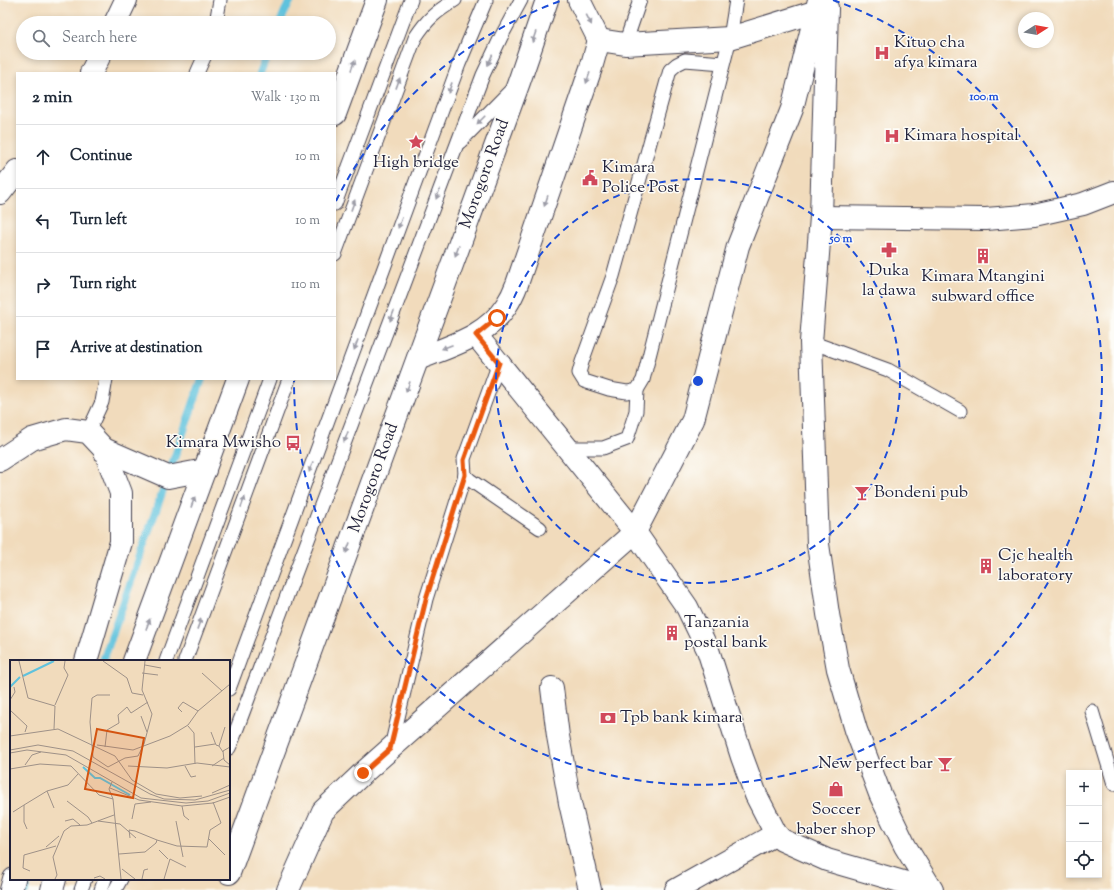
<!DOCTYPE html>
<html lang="en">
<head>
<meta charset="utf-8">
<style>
  body { margin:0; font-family:"Sorts Mill Goudy",serif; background:#f6f6f7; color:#1f2937 }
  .controls { position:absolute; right:12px; bottom:12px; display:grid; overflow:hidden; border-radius:0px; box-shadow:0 2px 6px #0003 }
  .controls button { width:36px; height:36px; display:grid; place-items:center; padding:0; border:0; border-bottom:1px solid #e0e1e3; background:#fff; color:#1f2937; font:20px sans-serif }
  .compass { position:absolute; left:1018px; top:12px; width:36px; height:36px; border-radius:50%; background:#fff; box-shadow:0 2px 6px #0003; rotate:79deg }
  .stop { position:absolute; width:12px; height:12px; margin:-9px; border:3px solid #ea580c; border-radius:50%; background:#fff }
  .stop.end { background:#ea580c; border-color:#fff; box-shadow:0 1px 4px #0008 }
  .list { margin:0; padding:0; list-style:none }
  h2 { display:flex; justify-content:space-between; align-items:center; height:52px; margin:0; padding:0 16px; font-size:17px }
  h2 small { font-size:13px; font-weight:400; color:#747a83 }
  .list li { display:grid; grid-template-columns:26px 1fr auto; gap:12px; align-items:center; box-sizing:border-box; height:64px; padding:0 16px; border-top:1px solid #e0e1e3 }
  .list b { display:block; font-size:15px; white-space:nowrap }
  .list em { font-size:13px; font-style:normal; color:#747a83 }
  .icon { flex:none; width:22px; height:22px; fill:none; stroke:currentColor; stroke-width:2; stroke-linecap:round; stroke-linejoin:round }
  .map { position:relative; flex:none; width:1114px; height:890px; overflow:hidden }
  .search { position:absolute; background:#fff; box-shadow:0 2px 6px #0003; left:16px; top:16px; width:320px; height:44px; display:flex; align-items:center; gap:10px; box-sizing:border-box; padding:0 14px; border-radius:22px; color:#747a83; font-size:15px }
  .panel { position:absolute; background:#fff; box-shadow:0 2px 6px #0003; left:16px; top:72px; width:320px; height:308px; border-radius:0px }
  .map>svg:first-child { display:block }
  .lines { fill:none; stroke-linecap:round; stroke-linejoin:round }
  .stream { stroke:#5fc2dd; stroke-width:8 }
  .lane-casing { stroke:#413e4e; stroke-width:15 }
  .street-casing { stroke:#413e4e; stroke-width:24 }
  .secondary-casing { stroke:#413e4e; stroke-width:24 }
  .highway-casing { stroke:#413e4e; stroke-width:24 }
  .lane { stroke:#fff; stroke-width:13 }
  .street { stroke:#fff; stroke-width:22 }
  .secondary { stroke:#fff; stroke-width:22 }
  .highway { stroke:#fff; stroke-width:22 }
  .oneway { fill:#9c9ca7 }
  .route { stroke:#ea580c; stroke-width:5 }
  .ring { fill:none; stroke:#1d4ed8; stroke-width:2; stroke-dasharray:7 5 }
  .labels { text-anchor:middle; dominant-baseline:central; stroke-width:3; stroke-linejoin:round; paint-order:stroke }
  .poi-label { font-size:17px; fill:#22223b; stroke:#fdfcf7; text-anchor:start }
  .street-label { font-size:17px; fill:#22223b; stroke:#fdfcf7 }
  .inset-river { fill:none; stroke:#5fc2dd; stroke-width:2 }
  .inset-road { fill:none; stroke:#9e9188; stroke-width:1 }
  .view { fill:#d45411; fill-opacity:0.15; stroke:#d45411; stroke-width:2 }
  .inset-edge { fill:none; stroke:#22223b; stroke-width:2 }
  .centre { fill:#1d4ed8; stroke:#fdfcf7; stroke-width:2 }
  .ring-label { font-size:12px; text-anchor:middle; font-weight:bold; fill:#1d4ed8; stroke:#fdfcf7; stroke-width:3; stroke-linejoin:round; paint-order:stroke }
</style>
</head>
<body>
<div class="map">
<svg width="1114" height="890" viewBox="0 0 1114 890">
  <rect width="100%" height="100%" fill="#fdfcf7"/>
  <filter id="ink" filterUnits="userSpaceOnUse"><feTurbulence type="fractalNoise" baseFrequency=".025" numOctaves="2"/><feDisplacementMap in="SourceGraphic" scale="8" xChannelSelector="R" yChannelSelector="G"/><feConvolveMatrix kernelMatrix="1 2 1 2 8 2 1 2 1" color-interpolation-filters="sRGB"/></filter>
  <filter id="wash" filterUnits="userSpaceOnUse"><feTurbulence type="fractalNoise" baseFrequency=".012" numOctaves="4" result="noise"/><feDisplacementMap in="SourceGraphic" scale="16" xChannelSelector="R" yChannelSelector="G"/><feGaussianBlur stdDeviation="0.9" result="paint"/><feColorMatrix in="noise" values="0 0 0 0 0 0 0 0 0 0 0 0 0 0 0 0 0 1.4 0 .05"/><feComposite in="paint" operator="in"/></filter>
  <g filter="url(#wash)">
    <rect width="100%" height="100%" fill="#f1dbbc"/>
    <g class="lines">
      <!-- stream -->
      <g class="stream">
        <path d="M280 23 285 11 291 0"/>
        <path d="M260 73 268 53"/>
        <path d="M103 661 202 379"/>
        <path d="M25 890 28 879"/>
      </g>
    </g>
  </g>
  <g filter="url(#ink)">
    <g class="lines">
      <defs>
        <g id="lane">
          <path d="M216 23 220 0"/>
          <path d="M625 44 640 0"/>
          <path d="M723 63 685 60 677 64 670 70 613 276 582 362 579 373 584 381 609 389 627 392 637 390 643 380 730 38 736 0"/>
          <path d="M197 73 206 53"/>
          <path d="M460 142 512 89"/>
          <path d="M335 204 411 0"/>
          <path d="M335 254 415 38C428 18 436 12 455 0"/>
          <path d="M811 342 888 370 960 411"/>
          <path d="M499 363 464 459 465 475 470 480 540 528"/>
          <path d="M88 432 102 402 106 379"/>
          <path d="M568 448H603L627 439 636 411 637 390"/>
          <path d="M166 661 270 379"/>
          <path d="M185 661 289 379"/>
          <path d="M229 689 459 64 486 0"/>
          <path d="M1092 711 1114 784"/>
          <path d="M391 747 426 599 465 475"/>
          <path d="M229 748 233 739 483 75 501 37 521 0"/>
          <path d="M81 890 85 879"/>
          <path d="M101 890 105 879"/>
          <path d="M115 890 121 879"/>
        </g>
        <g id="street">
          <path d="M827 9 821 217 811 342 818 544 828 614 838 669 856 730 880 794 905 846 932 890"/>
          <path d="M115 23 126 0"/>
          <path d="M599 40 625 44 730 38 827 8"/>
          <path d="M91 73 101 53"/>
          <path d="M0 193 17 171"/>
          <path d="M821 217 986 219 1034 215 1083 204 1114 192"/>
          <path d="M476 335 635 532 687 607 708 650 742 757 756 795 776 834 782 840 827 860 931 890"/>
          <path d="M0 460 32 439 66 429 88 432 104 449 168 477 205 470"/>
          <path d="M86 661 121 542V493L104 449"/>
          <path d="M552 688 558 736 570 803 590 890"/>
          <path d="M11 890 14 879"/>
          <path d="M288 890 323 811 363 773 635 532 693 420 738 246 792 109 819 0"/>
          <path d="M676 890 776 834"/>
        </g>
        <path id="secondary" d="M418 359C450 346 486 337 506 306 510 300 514 292 517 284L591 68 599 40"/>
        <g id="highway">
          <path d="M579 0 599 40"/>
          <path d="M335 114 377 0"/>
          <path d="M134 661 238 379"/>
          <path d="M229 873 519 82 547 0"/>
          <path d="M52 890 55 879"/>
        </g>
      </defs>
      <!-- lane casing -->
      <use href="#lane" class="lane-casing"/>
      <!-- street casing -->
      <use href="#street" class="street-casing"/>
      <!-- secondary casing -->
      <use href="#secondary" class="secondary-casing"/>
      <!-- highway casing -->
      <use href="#highway" class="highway-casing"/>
      <!-- lane -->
      <use href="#lane" class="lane"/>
      <!-- street -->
      <use href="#street" class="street"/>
      <!-- secondary -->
      <use href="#secondary" class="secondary"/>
      <!-- highway -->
      <use href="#highway" class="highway"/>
    </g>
    <!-- one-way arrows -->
    <defs><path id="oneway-solid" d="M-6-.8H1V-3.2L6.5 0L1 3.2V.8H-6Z"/></defs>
    <g class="oneway">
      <use href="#oneway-solid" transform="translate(589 20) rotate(63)"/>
      <use href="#oneway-solid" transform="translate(534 37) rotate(109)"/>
      <use href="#oneway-solid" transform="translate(490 60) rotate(115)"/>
      <use href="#oneway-solid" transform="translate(353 65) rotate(-70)"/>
      <use href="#oneway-solid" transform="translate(588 78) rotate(109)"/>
      <use href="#oneway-solid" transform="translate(398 83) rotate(-70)"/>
      <use href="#oneway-solid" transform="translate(450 88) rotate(110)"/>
      <use href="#oneway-solid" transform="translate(481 120) rotate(135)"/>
      <use href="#oneway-solid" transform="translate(438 194) rotate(111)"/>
      <use href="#oneway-solid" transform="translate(546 201) rotate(109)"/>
      <use href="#oneway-solid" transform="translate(353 205) rotate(-70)"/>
      <use href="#oneway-solid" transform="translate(400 223) rotate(110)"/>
      <use href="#oneway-solid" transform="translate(457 251) rotate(110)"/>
      <use href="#oneway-solid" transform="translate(392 316) rotate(111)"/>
      <use href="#oneway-solid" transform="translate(356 345) rotate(110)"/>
      <use href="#oneway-solid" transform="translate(447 347) rotate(159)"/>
      <use href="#oneway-solid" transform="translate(408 387) rotate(110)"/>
      <use href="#oneway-solid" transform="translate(346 437) rotate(111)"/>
      <use href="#oneway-solid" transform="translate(311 467) rotate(110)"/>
      <use href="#oneway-solid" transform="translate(193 502) rotate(-70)"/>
      <use href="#oneway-solid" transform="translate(243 502) rotate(-70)"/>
      <use href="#oneway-solid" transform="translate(348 548) rotate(110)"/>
      <use href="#oneway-solid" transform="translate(148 624) rotate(-70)"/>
      <use href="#oneway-solid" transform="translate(199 624) rotate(-70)"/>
    </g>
  </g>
  <g class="lines" filter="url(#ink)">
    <!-- route -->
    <path class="route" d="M363 773 390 749 426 599 465 475 464 460 499 363 476 335 497 318"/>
  </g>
  <!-- distance rings -->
  <g class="ring">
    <circle cx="698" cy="381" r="202"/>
    <path d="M336 201A404 404 0 0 1 563 0M833 0A404 404 0 1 1 294 381"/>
  </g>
  <!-- icons -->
  <defs>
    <symbol id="hospital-bare" viewBox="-9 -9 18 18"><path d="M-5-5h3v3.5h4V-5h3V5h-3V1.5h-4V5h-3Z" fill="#d1495b" stroke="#fdfcf7" stroke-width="2.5" paint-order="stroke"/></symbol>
    <symbol id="sight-bare" viewBox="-9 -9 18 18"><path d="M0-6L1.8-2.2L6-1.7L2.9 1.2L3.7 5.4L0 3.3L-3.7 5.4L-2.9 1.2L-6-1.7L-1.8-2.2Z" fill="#d1495b" stroke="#fdfcf7" stroke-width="2.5" paint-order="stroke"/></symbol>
    <symbol id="civic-bare" viewBox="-9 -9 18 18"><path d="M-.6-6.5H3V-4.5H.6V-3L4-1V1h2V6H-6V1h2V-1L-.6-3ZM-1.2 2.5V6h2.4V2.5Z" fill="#d1495b" stroke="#fdfcf7" stroke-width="2.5" paint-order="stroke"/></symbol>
    <symbol id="pharmacy-bare" viewBox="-9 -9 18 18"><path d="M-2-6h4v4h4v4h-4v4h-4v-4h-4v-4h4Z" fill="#d1495b" stroke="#fdfcf7" stroke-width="2.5" paint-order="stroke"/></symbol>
    <symbol id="building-bare" viewBox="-9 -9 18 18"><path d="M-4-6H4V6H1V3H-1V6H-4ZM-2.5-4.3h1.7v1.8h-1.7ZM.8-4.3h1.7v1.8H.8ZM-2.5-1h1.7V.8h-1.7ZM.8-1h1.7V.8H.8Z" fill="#d1495b" stroke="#fdfcf7" stroke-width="2.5" paint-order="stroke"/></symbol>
    <symbol id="bus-bare" viewBox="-9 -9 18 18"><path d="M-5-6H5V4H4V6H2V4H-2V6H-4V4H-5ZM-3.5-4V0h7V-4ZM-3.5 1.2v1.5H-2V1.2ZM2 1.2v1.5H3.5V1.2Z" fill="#d1495b" stroke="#fdfcf7" stroke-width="2.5" paint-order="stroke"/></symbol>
    <symbol id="bar-bare" viewBox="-9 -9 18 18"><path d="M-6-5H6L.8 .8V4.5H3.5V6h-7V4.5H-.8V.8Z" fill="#d1495b" stroke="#fdfcf7" stroke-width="2.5" paint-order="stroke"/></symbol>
    <symbol id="bank-bare" viewBox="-9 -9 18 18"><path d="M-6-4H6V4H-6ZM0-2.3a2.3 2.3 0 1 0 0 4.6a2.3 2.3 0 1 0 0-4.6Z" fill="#d1495b" stroke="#fdfcf7" stroke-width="2.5" paint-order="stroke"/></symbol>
    <symbol id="shop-bare" viewBox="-9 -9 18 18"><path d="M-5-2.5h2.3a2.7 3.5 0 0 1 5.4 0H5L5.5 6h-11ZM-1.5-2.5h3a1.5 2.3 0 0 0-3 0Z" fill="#d1495b" stroke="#fdfcf7" stroke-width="2.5" paint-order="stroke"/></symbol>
  </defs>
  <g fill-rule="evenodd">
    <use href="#hospital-bare" x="871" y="42" width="22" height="22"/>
    <use href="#hospital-bare" x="881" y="125" width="22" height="22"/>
    <use href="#sight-bare" x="405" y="131" width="22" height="22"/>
    <use href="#civic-bare" x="579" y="167" width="22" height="22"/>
    <use href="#pharmacy-bare" x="878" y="239" width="22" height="22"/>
    <use href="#building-bare" x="972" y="245" width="22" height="22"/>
    <use href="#bus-bare" x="282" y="432" width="22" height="22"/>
    <use href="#bar-bare" x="851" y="482" width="22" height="22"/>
    <use href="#building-bare" x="975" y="555" width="22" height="22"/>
    <use href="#building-bare" x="661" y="622" width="22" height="22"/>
    <use href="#bank-bare" x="597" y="707" width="22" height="22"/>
    <use href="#bar-bare" x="934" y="753" width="22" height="22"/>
    <use href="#shop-bare" x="825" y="778" width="22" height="22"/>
  </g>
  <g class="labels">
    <!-- poi labels -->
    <g class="poi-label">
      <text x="894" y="43">Kituo cha<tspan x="894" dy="20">afya kimara</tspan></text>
      <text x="904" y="136">Kimara hospital</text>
      <text x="416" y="163" text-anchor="middle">High bridge</text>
      <text x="602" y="168">Kimara<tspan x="602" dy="20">Police Post</tspan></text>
      <text x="889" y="271" text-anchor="middle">Duka<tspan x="889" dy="20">la dawa</tspan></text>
      <text x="983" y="277" text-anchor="middle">Kimara Mtangini<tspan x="983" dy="20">subward office</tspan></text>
      <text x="281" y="443" text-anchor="end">Kimara Mwisho</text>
      <text x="874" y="493">Bondeni pub</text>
      <text x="998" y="556">Cjc health<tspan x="998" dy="20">laboratory</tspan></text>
      <text x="684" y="623">Tanzania<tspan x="684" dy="20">postal bank</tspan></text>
      <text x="620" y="718">Tpb bank kimara</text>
      <text x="933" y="764" text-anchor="end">New perfect bar</text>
      <text x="836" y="810" text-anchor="middle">Soccer<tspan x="836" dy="20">baber shop</tspan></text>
    </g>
    <!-- street labels -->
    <g class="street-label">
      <text transform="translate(485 174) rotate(-70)">Morogoro Road</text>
      <text transform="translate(374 478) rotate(-70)">Morogoro Road</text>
    </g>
  </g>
  <!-- overview -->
  <g transform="translate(10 660)">
    <rect width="220" height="220" fill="#f1dbbc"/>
    <path class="inset-river" d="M13 16 44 1M0 27 10 17M73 107 85 118H90L120 135"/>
    <path class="inset-road" d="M9 1 18 38 45 46 44 69M93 1 117 18 122 33 133 35M135 5 151 8M132 13 148 15M192 13 212 31M0 40 5 32 4 27M45 45 58 15 54 8 55 1M0 50 17 66 15 72M172 52 168 48 173 42 188 51M131 56 137 72M178 66 184 73 185 104M201 72 206 85 209 86M0 76 48 69 105 96 122 120 146 134 170 138 192 136M87 85 123 90 160 76 178 65 188 51 220 24M95 87 97 70 109 63 108 55 117 47 121 53 138 42M185 87 205 84M220 87 213 91 214 100 220 105M0 90 28 85 63 91 140 134 154 139 185 140 220 130M213 92 209 86 215 67M0 93 17 90 56 95 131 138 176 143 198 141 220 133M15 105 22 95 31 92M118 106 157 108 187 103 220 107M175 106 181 117 186 116M202 106 214 98M98 107 115 98 128 96 134 84 142 54 132 30 135 1M98 107 83 97 80 62 82 38 87 35H100M0 109 30 104 61 106 89 135 103 139M102 122 99 129 103 139 111 219M100 128 129 140 172 146 203 143 220 137M37 131 44 148M202 133 220 125M57 141 78 157 82 163M172 146 174 156 179 160M3 152 14 145M122 159 125 144 141 142M55 161 63 159 70 165M88 161 110 164 126 178M166 161 173 197M17 169 14 162V145L37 131 58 125 68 114M199 179 215 195M147 180 167 186 197 187 200 170 211 163 203 142M36 187 49 176M149 190 158 199M109 194 135 192 146 183 147 180 125 171 119 170 120 178M112 209 125 219M20 211 13 208 14 195 46 186M84 218 90 216 95 219M45 219 47 215 43 197 54 171 61 166 77 165 104 155M132 219 134 210 138 209M154 219 160 199 176 207"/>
    <path class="view" d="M87 69 134 78 123 138 75 129Z"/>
    <rect width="220" height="220" class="inset-edge"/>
  </g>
  <circle cx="698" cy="381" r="6" class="centre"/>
  <g class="ring-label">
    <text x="984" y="100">100 m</text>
    <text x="841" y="242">50 m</text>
  </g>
</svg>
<div class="controls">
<button>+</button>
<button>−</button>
<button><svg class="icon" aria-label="locate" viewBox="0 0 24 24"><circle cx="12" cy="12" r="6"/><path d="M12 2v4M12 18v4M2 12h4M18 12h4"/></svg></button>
</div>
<svg class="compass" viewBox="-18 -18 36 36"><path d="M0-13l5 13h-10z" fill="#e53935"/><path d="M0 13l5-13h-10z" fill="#747a83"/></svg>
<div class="stop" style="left:497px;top:318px"></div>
<div class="stop end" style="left:363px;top:773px"></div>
<div class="search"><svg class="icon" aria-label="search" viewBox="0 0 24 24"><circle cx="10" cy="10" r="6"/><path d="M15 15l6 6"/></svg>Search here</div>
<section class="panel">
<h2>2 min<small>Walk · 130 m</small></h2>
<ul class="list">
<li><svg class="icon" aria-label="ahead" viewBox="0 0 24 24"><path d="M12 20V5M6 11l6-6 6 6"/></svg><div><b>Continue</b></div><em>10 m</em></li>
<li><svg class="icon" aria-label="left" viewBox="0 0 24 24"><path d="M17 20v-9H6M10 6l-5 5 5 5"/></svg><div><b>Turn left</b></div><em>10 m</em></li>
<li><svg class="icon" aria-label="right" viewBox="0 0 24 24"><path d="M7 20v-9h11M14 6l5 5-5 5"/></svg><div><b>Turn right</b></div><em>110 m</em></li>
<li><svg class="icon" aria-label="arrive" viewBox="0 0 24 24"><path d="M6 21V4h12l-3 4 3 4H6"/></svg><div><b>Arrive at destination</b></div></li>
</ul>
</section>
</div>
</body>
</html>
